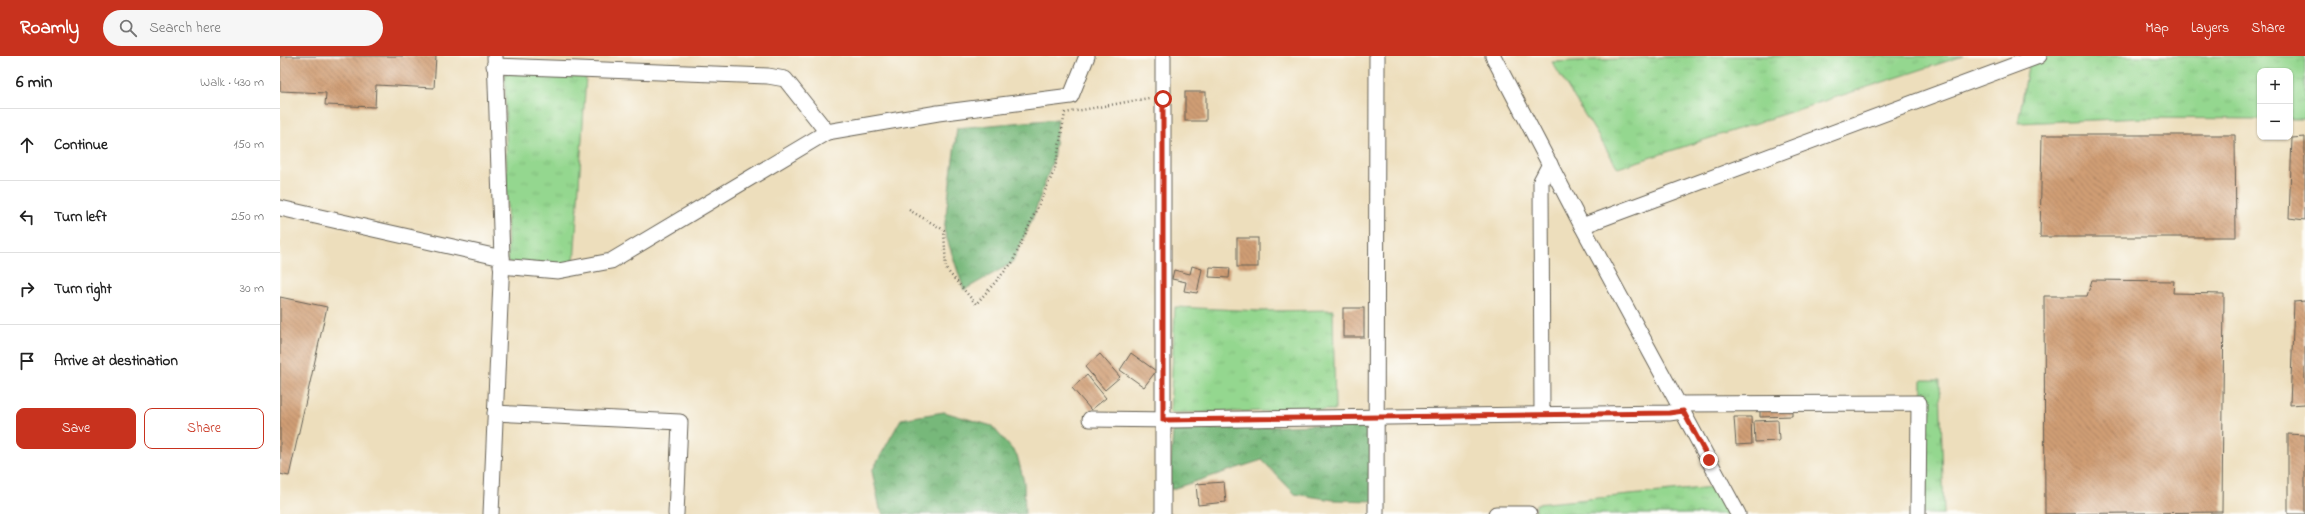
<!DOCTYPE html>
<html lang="en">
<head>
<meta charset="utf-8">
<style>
  body { margin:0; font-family:"Indie Flower",sans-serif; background:#f6f6f6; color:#222 }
  .controls { position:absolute; right:12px; top:12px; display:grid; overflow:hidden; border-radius:8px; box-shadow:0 1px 3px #0004 }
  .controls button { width:36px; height:36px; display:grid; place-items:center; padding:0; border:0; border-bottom:1px solid #e0e0e0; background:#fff; color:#222; font:20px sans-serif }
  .stop { position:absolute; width:12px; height:12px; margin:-9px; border:3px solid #c8321e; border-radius:50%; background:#fff }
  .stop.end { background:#c8321e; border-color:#fff; box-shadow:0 1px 4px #0008 }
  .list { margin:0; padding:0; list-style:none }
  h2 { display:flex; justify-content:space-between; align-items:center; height:52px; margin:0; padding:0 16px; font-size:17px }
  h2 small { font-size:13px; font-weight:400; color:#767676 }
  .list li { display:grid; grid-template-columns:26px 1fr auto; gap:12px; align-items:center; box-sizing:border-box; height:72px; padding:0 16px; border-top:1px solid #e0e0e0 }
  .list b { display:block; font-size:15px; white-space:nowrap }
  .list em { font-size:13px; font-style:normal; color:#767676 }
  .actions { display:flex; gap:8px; padding:12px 16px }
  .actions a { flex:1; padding:9px 0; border:1px solid #c8321e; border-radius:8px; text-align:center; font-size:14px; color:#c8321e }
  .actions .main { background:#c8321e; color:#fff }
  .icon { flex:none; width:22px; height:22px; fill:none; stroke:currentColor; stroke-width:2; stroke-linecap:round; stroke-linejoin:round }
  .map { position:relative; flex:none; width:2025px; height:458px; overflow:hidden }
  header { display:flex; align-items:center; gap:24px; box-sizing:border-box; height:56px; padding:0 20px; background:#c8321e; color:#fff }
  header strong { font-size:19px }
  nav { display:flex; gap:22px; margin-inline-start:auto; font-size:14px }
  .search { width:280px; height:36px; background:#f6f6f6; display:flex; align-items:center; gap:10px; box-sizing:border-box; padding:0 14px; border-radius:22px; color:#767676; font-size:15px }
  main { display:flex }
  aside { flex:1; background:#fff }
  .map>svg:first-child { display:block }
  .grass { fill:url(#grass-tufts); stroke:#587a56 }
  .forest { fill:url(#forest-crowns); stroke:#4a6a4b }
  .building { fill:url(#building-back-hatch) }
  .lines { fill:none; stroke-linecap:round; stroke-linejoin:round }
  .minor-casing { stroke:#656054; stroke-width:17 }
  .path { stroke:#656054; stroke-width:2.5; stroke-dasharray:1 3; stroke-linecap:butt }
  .minor { stroke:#fff; stroke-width:15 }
  .route { stroke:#c8321e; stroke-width:5 }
</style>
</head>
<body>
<header>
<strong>Roamly</strong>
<div class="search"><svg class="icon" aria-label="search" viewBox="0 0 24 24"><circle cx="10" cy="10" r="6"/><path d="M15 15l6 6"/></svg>Search here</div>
<nav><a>Map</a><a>Layers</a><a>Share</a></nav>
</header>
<main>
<aside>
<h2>6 min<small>Walk · 430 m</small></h2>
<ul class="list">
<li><svg class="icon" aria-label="ahead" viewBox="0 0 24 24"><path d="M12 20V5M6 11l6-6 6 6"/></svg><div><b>Continue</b></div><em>150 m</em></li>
<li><svg class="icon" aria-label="left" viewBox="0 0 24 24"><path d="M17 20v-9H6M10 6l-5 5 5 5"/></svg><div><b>Turn left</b></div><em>250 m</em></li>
<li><svg class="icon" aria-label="right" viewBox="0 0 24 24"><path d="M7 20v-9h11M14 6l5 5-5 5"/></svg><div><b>Turn right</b></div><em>30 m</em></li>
<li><svg class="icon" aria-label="arrive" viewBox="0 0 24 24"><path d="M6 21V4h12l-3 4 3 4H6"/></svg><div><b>Arrive at destination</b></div></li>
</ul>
<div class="actions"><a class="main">Save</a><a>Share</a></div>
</aside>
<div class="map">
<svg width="2025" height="458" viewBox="0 0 2025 458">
  <defs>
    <pattern id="grass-tufts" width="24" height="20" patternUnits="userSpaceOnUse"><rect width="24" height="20" fill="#94d78f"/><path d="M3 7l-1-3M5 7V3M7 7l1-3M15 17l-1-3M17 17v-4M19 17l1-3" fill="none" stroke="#7fb87b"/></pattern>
    <pattern id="forest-crowns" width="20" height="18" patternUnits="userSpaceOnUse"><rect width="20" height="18" fill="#77b87a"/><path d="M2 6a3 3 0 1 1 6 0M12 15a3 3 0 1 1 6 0" fill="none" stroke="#619563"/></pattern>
    <pattern id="building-back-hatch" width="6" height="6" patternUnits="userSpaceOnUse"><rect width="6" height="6" fill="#d09e75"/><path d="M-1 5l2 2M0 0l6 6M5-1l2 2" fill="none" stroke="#a8805f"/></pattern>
  </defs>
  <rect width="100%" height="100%" fill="#fdfcf7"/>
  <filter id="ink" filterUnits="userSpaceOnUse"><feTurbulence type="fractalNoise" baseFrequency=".025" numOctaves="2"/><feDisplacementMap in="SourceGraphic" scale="8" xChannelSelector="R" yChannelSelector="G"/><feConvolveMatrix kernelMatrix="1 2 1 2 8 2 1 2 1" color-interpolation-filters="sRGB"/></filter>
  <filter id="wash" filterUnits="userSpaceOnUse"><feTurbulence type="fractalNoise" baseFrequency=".012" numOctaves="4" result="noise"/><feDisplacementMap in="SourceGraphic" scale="16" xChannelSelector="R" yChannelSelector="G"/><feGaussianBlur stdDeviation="0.9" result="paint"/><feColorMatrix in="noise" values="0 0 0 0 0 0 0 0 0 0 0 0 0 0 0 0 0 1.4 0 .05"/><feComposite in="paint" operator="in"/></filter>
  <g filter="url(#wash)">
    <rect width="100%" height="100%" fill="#eddebc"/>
    <!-- grass -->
    <g class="grass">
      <path d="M1405 0H1683L1338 112 1272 6Z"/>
      <path d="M1750 0H2025V63H2010V15H1980V63L1864 62 1738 67Z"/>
      <path d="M225 17 306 20 294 208 271 214 228 206Z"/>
      <path d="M895 251 981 255 1053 254 1055 354 890 357Z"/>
      <path d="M1642 324H1660L1664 458H1640Z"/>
      <path d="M1443 430 1458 458H1256V448Z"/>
    </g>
    <!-- forest -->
    <g class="forest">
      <path d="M778 63 773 104 752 164 732 207 684 234 664 174 677 72Z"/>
      <path d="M664 356 712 370 737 399 744 426 745 458H603L600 453 592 415 621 363Z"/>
      <path d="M1090 367 1096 445 1053 444 1015 438 982 404 889 434 893 374Z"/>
    </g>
    <g id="blocks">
      <!-- building -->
      <g class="building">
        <path d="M0 0H156L154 32 96 29 95 51 45 49 46 37 0 35Z"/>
        <rect x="905" y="36" width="21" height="29"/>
        <path d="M1762 79H1955L1956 181H1760Z"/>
        <path d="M2025 81V164L2009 162 2012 82Z"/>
        <rect x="957" y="182" width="21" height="29"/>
        <path d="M912 210 922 213 917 237 904 235 906 226 892 223 894 214 910 218Z"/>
        <path d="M930 211 950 212 949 222 929 221Z"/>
        <path d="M1812 224 1894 225 1893 237 1944 238 1942 456 1765 458 1764 240H1807Z"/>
        <path d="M0 241 47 251 9 420 0 418Z"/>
        <path d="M2025 245V348L2010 349 2014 246Z"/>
        <rect x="1063" y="252" width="21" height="29"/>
        <path d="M851 297 876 315 864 331 840 314Z"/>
        <path d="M820 298 840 321 825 334 805 311Z"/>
        <path d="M807 319 826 342 811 354 792 332Z"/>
        <path d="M1512 351V360L1480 361V352Z"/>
        <path d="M1454 361H1471L1472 388 1456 389Z"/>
        <path d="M1498 364 1499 385 1475 386 1474 365Z"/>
        <path d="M2008 378 2025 379V458H2008Z"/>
        <path d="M944 426 946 446 918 449 916 428Z"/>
      </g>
    </g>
  </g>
  <g filter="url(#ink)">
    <use href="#blocks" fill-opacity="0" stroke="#656054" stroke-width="1"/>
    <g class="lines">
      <defs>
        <g id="minor">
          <path d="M883 0V458"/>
          <path d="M1213 0 1302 170 1458 458"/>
          <path d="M214 10 488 20 505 23 547 76"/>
          <path d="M0 152 222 202"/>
          <path d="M1302 170 1759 0"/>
          <path d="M221 210 278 215 331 205 547 76 658 57 791 40 807 0"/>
          <path d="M1399 348 1639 347 1638 458"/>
          <path d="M215 357 400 366 396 458"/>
          <path d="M1262 359 1261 125 1270 108"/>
          <path d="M810 363 894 364 1389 357 1403 355"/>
          <path d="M211 458 222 202 215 0"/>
          <path d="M1096 458 1097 0"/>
          <path d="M1216 458H1249"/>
        </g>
      </defs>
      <!-- minor casing -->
      <use href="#minor" class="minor-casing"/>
      <!-- path -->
      <path class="path" d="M629 154 664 174 666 213 696 248 732 207 775 113 785 57 869 42"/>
      <!-- minor -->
      <use href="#minor" class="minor"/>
    </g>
  </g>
  <g class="lines" filter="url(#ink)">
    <!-- route -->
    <path class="route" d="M883 43V364L1389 357 1403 355 1429 404"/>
  </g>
</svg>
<div class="controls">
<button>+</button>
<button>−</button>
</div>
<div class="stop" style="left:883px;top:43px"></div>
<div class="stop end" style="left:1429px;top:404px"></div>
</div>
</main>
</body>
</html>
